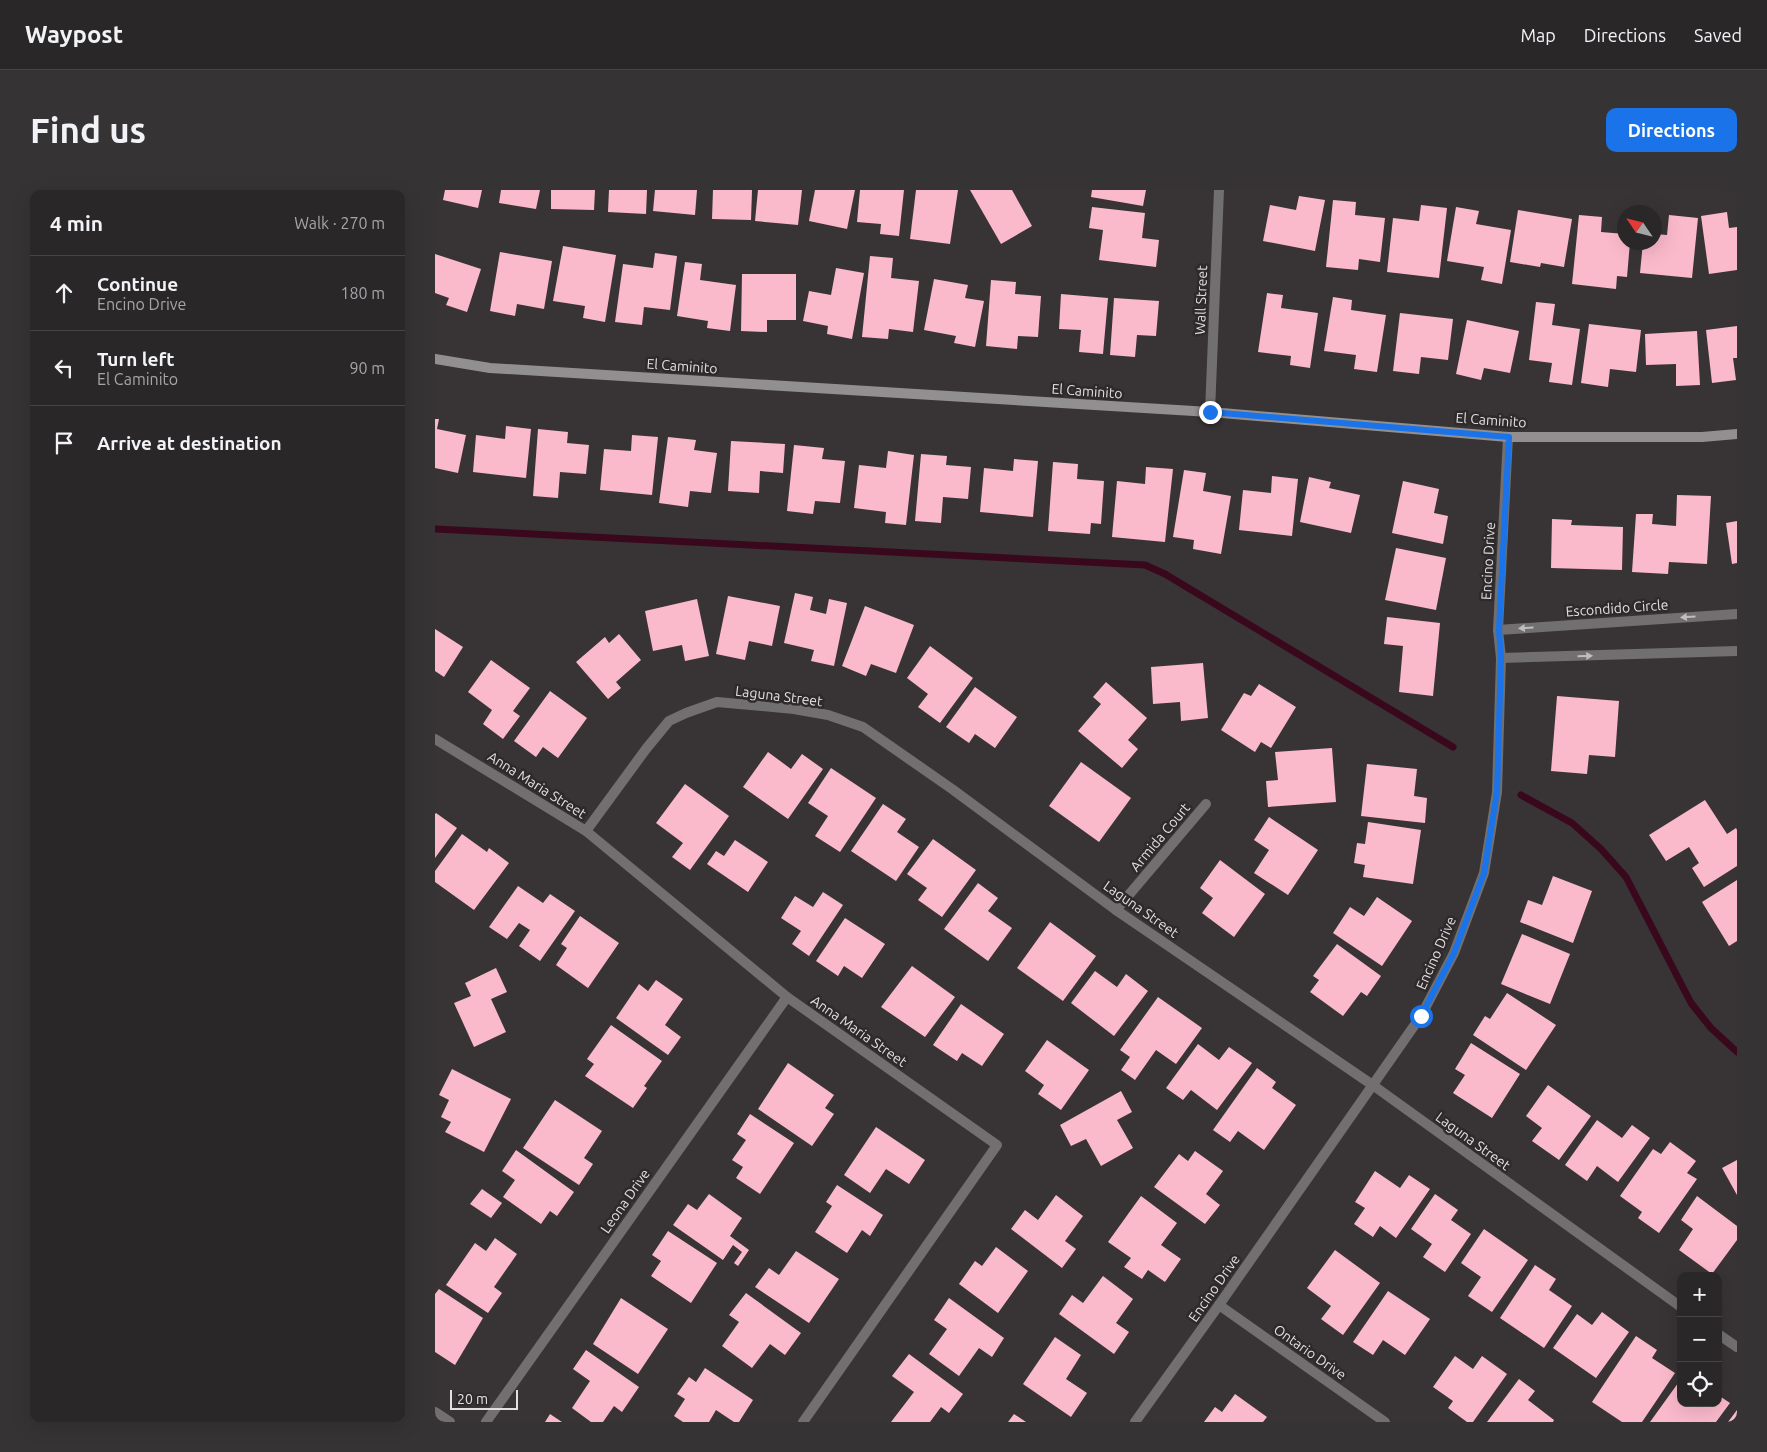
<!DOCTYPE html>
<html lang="en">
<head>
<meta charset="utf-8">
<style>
  body { margin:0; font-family:Ubuntu,sans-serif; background:#363334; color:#f1f3f6 }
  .controls { position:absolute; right:15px; bottom:15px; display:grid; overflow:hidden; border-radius:10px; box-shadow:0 5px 20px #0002 }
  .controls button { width:45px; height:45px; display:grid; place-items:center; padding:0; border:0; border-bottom:1px solid #464445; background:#2a2728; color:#f1f3f6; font:25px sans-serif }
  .compass { position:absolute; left:1182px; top:15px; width:45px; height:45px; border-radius:50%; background:#2a2728; box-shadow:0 5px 20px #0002; rotate:305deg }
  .scale { position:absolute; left:15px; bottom:12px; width:68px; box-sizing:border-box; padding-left:5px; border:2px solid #e1dfdf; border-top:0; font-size:14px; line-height:18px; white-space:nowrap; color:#e1dfdf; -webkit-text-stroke:4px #2e2a2b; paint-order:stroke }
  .stop { position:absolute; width:15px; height:15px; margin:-11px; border:4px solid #1a73e8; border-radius:50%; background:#fff }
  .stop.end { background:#1a73e8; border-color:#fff; box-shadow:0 1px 5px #0008 }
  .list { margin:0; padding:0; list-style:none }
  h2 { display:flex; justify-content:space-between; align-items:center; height:65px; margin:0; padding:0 20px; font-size:21px }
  h2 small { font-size:16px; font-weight:400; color:#a5a5a8 }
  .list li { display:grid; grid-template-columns:32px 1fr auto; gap:15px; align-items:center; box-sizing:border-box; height:75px; padding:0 20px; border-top:1px solid #464445 }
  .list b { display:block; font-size:19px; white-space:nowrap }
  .list p { margin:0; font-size:16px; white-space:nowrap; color:#a5a5a8 }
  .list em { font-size:16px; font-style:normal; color:#a5a5a8 }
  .icon { flex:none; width:28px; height:28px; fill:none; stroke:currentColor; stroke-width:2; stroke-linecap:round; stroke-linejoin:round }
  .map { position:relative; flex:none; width:1302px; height:1232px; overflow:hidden; border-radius:10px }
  header { display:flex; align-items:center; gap:30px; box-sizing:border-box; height:70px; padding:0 25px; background:#2a2728; border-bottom:1px solid #464445 }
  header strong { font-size:24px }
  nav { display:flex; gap:28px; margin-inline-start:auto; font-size:18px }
  .intro { display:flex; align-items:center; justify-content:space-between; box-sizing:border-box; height:120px; padding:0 30px }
  h1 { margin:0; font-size:35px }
  .button { padding:12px 22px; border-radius:10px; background:#1a73e8; color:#fff; font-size:18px; font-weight:700 }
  main { display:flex; gap:30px; padding:0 30px }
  aside { flex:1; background:#2a2728; border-radius:10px; box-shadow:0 5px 20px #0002 }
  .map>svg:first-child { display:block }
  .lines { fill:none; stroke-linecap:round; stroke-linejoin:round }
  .stream { stroke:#39081c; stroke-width:7 }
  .building { fill:#fbbacc }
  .street { stroke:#716f6f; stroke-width:10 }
  .secondary { stroke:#918f8f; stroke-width:10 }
  .oneway { fill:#bfbdbd }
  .route { stroke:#1a73e8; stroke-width:6 }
  .labels { text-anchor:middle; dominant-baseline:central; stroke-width:5; stroke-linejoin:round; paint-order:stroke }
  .street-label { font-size:14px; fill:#e1dfdf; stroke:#2e2a2b }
</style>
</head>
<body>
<header>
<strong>Waypost</strong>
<nav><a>Map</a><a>Directions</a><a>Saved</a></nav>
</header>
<div class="intro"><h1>Find us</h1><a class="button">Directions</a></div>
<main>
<aside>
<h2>4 min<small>Walk · 270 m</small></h2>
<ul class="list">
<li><svg class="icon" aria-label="ahead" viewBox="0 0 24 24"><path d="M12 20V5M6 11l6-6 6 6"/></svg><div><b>Continue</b><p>Encino Drive</p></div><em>180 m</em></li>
<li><svg class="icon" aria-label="left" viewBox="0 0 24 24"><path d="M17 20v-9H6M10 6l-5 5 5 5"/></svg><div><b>Turn left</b><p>El Caminito</p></div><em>90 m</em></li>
<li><svg class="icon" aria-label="arrive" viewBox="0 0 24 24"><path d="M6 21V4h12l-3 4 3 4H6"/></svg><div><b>Arrive at destination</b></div></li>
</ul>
</aside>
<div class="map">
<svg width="1302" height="1232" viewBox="0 0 1302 1232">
  <rect width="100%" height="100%" fill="#383435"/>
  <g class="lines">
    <!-- stream -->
    <g class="stream">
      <path d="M0 339 710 375 730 384 1018 557"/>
      <path d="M1086 605 1137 633 1166 659 1191 687 1256 813 1276 838 1302 862"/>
    </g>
  </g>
  <!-- building -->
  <g class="building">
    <path d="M10 0H47L43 18 8 10Z"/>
    <path d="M66 0H105L101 19 64 13Z"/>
    <path d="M116 0H160L159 20 116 19Z"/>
    <path d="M174 0H212L211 24 173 22Z"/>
    <path d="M220 0H262L260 25 218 21Z"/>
    <path d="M278 0H317L316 30 277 29Z"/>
    <path d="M323 0H367L363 35 320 31Z"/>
    <path d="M380 0H420L412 39 374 31Z"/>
    <path d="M425 0H469L464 46 445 44 446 34 422 32Z"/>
    <path d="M481 0H523L515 54 475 49Z"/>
    <path d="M535 0H577L597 36 566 54Z"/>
    <path d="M657 0H711L708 16 656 7Z"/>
    <path d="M864 6 890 10 880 61 828 51 835 15 861 20Z"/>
    <path d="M898 10 921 12 920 25 950 28 945 72 924 69 923 80 891 77Z"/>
    <path d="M986 15 1012 18 1004 88 952 82 958 28 984 31Z"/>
    <path d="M657 17 710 23 707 48 724 50 721 77 664 70 668 40 654 38Z"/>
    <path d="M1021 17 1044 21 1041 34 1076 40 1067 94 1046 90 1049 77 1012 71Z"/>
    <path d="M1083 20 1137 29 1129 77 1106 73 1105 77 1075 72Z"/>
    <path d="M1292 22 1294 38 1302 37V80L1274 84 1266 26Z"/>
    <path d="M1144 25 1167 27 1166 42 1190 44V52H1195L1192 87 1182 86 1181 99 1137 94Z"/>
    <path d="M1234 25 1263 28 1257 88 1205 83 1208 52H1220V44L1232 45Z"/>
    <path d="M128 56 181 65 170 132 148 128 150 116 118 111Z"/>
    <path d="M65 62 117 71 109 119 82 114 80 126 55 121Z"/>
    <path d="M220 63 242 66 235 120 209 117 207 135 180 132 188 74 218 78Z"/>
    <path d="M0 64 46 79 32 122 11 115 14 108 0 103Z"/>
    <path d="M435 66 458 68 456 88 484 91 478 142 454 139 453 149 427 147Z"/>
    <path d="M250 72 267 74 265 90 301 95 295 141 272 138 273 131 242 126Z"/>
    <path d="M401 78 429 83 417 149 392 144 393 136 368 131 374 101 396 105Z"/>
    <path d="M307 84H361V130H332V142L306 141Z"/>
    <path d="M499 89 533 95 530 108 549 111 540 157 519 153 521 146 489 140Z"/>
    <path d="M556 90 581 92 580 104 606 106 603 147 583 146 582 159 551 156Z"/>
    <path d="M832 103 848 105 846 118 883 123 875 178 855 175 856 166 823 162Z"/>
    <path d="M626 104 673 108 668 164 644 162 646 140 624 139Z"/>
    <path d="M898 107 917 110 916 120 951 125 942 182 919 179 921 165 889 161Z"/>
    <path d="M679 108 724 111 721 146 702 145 700 167 675 165Z"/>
    <path d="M1101 112 1120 114 1117 135 1145 139 1137 195 1114 192 1117 173 1094 170Z"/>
    <path d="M965 123 1018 129 1013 170 986 167 984 184 958 181Z"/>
    <path d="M1032 130 1084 141 1075 183 1049 178 1046 190 1021 184Z"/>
    <path d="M1154 134 1206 140 1201 182 1175 179 1173 197 1146 193Z"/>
    <path d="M1302 136V168H1298L1301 190 1277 193 1271 140Z"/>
    <path d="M1262 141 1265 195 1241 196V174L1211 175 1210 144Z"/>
    <path d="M0 229H4L2 239 31 245 23 283 0 278Z"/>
    <path d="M71 236 96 239 91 288 38 282 41 245 70 249Z"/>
    <path d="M103 239 133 242 132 253 154 255 151 284 125 282 123 308 98 306Z"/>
    <path d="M197 245 223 247 217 305 165 300 169 259 196 261Z"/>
    <path d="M233 247 261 250 259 260 282 263 276 303 255 301 253 317 224 313Z"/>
    <path d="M296 251 350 254 348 283 325 281 324 303 293 301Z"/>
    <path d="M359 255 389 258 387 269 410 271 405 313 380 311 378 324 352 321Z"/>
    <path d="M453 261 479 265 471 335 450 333 451 322 419 318 424 275 451 278Z"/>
    <path d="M486 264 512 266 511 275 536 277 533 309 508 307 506 333 480 331Z"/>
    <path d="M579 269 603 271 598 327 545 322 549 278 578 281Z"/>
    <path d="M618 272 643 274 642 289 669 291 666 334 656 333 655 344 613 341Z"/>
    <path d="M711 277 738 279 730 352 677 347 682 291 710 294Z"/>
    <path d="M749 280 771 283 768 301 796 306 786 364 758 359 759 350 738 347Z"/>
    <path d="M837 286 863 289 857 346 804 340 808 300 836 303Z"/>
    <path d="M874 287 896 292 894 298 925 305 916 343 865 332Z"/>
    <path d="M968 291 1004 299 999 323 1013 326 1008 354 957 343Z"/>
    <path d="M1242 305 1276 306 1272 374 1234 372 1233 384 1197 382 1201 324H1218L1217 334 1241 336Z"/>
    <path d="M1117 329 1137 330 1136 335 1188 337 1187 380 1116 378Z"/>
    <path d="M1302 331V373L1297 374 1291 333Z"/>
    <path d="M961 358 1011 368 1001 420 950 410Z"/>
    <path d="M360 403 378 407 375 420 391 424 394 409 412 413 399 476 376 471 379 460 349 453Z"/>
    <path d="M293 406 345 416 337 456 314 451 310 470 281 464Z"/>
    <path d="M262 409 274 466 250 471 247 455 218 461 210 421Z"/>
    <path d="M430 416 479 435 461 483 436 474 431 486 407 476Z"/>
    <path d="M952 427 1005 433 998 506 964 502 968 456 949 454Z"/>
    <path d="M0 439 28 457 9 487 0 481Z"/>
    <path d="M184 444 206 470 181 492 186 498 173 509 141 472 170 447 174 453Z"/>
    <path d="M495 456 538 488 505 533 483 517 493 504 472 488Z"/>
    <path d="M56 470 95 498 78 521 85 526 68 549 48 534 57 520 33 502Z"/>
    <path d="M768 473 773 528 746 531 745 512 718 514 716 477Z"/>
    <path d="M671 492 712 528 693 550 703 559 687 578 643 541 666 514 658 507Z"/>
    <path d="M824 494 861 517 836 558 826 552 820 562 786 540 809 503 816 506Z"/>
    <path d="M540 497 582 527 560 558 540 544 534 553 511 537Z"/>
    <path d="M115 501 152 528 123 568 108 557 101 567 79 551Z"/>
    <path d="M1122 506 1184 511 1180 567 1154 565 1152 584 1116 581Z"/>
    <path d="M897 558 901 612 833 617 831 591 843 590 840 562Z"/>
    <path d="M333 562 356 579 367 564 388 579 353 629 308 597Z"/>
    <path d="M646 572 696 608 664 652 614 616Z"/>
    <path d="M932 574 982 579 979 606 992 608 990 633 926 626Z"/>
    <path d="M396 578 441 608 405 662 380 646 393 626 373 613Z"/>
    <path d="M250 594 294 626 255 680 237 667 248 653 221 633Z"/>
    <path d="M1270 610 1292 644 1301 638 1302 640V676L1269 697 1257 678 1264 673 1254 657 1231 671 1214 645Z"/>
    <path d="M448 614 471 629 462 642 484 657 461 691 416 661Z"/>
    <path d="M1 623 22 638 0 668V624Z"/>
    <path d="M834 627 883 660 853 705 819 683 834 660 819 650Z"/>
    <path d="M933 632 986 640 978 694 928 687 930 675 919 673 922 653 930 654Z"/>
    <path d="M27 644 52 662 54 658 74 673 39 720 0 692V681Z"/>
    <path d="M498 649 541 680 507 727 483 710 492 698 472 684Z"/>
    <path d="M300 650 333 672 313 702 272 674 281 661 289 666Z"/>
    <path d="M785 670 830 704 799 747 767 723 778 708 765 698Z"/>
    <path d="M1118 686 1157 701 1138 753 1085 732 1093 710 1107 715Z"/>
    <path d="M1302 690V751L1294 756 1267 712Z"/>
    <path d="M543 693 563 708 553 721 577 738 553 771 509 739Z"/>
    <path d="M83 696 108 713 115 704 140 721 105 771 84 756 95 740 84 733 72 749 54 737Z"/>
    <path d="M388 702 408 715 374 766 357 754 366 741 346 728 360 706 378 717Z"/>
    <path d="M942 707 977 731 947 776 898 743 915 717 929 726Z"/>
    <path d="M145 726 184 753 153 798 121 775 132 758 126 754Z"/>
    <path d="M410 728 450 754 427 788 409 776 403 786 381 771Z"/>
    <path d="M615 732 661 766 628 811 582 778Z"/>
    <path d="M1087 744 1135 764 1115 814 1066 794Z"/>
    <path d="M902 754 946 786 932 806 926 802 908 826 875 802 884 790 878 786Z"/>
    <path d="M477 776 520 807 490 847 446 817Z"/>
    <path d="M61 778 72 802 56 809 71 842 39 857 19 813 36 806 30 793Z"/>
    <path d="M660 781 682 797 691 784 713 801 679 846 636 813Z"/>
    <path d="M221 790 248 809 230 835 246 847 233 865 181 828 204 794 213 801Z"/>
    <path d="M1072 803 1121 835 1091 880 1038 845 1050 826 1055 829Z"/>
    <path d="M723 807 767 838 741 874 721 860 700 890 686 880 695 867 685 860Z"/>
    <path d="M526 814 569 844 547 876 527 863 522 871 498 855Z"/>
    <path d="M176 835 227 871 209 896 212 898 198 918 150 886 159 874 152 869Z"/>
    <path d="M612 850 654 880 626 920 603 904 609 895 590 881Z"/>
    <path d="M1036 853 1085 884 1057 928 1018 903 1030 885 1020 879Z"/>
    <path d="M763 854 784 870 794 857 817 873 782 920 756 900 748 910 731 898Z"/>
    <path d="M353 873 399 905 390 918 399 924 377 956 323 919Z"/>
    <path d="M822 878 841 892 837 898 861 915 829 960 803 941 795 952 778 940Z"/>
    <path d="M17 879 76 909 49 962 10 942 16 932 6 927 14 910 4 905Z"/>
    <path d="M1113 895 1156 926 1124 970 1097 951 1107 938 1091 926Z"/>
    <path d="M686 901 697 922 682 930 698 958 666 976 651 949 636 956 625 935Z"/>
    <path d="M120 910 167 941 149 968 158 974 144 995 88 958Z"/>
    <path d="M315 924 359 953 325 1004 301 988 308 977 297 970 311 950 302 944Z"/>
    <path d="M1162 930 1187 948 1197 935 1215 948 1183 992 1162 976 1152 991 1130 975Z"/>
    <path d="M441 937 490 970 474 994 451 979 435 1003 409 985Z"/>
    <path d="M1235 952 1261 971 1252 983 1262 989 1224 1043 1203 1028 1207 1022 1185 1006 1218 959 1226 964Z"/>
    <path d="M81 960 139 1002 122 1026 115 1021 106 1034 68 1007 80 990 67 981Z"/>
    <path d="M760 961 788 981 771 1004 785 1015 770 1034 719 997 744 964 753 971Z"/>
    <path d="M1302 970V1005L1287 978Z"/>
    <path d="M940 981 965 998 974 985 995 999 961 1048 945 1036 938 1047 919 1034 930 1018 920 1012Z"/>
    <path d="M402 995 448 1025 435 1046 427 1040 412 1063 380 1042 397 1016 391 1012Z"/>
    <path d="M47 999 67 1013 56 1028 35 1014Z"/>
    <path d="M274 1004 307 1028 295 1046 314 1060 303 1076 299 1073 307 1062 298 1055 288 1070 238 1035 253 1014 262 1020Z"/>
    <path d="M1000 1004 1023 1020 1016 1030 1036 1044 1010 1082 988 1067 997 1054 976 1039Z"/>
    <path d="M621 1005 648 1026 630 1051 641 1059 627 1078 576 1039 590 1020 603 1030Z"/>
    <path d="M706 1006 742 1033 726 1055 746 1069 730 1092 713 1080 707 1089 689 1077 696 1068 673 1052Z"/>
    <path d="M1262 1006 1302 1036V1050L1277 1084 1244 1060 1258 1039 1246 1030Z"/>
    <path d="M1049 1039 1093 1070 1057 1122 1033 1106 1046 1087 1026 1073Z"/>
    <path d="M233 1041 282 1073 256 1113 216 1086 226 1071 217 1065Z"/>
    <path d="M60 1048 82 1064 59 1097 67 1103 53 1123 11 1095 40 1053 51 1061Z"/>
    <path d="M561 1057 593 1081 563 1123 524 1094 540 1071 547 1076Z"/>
    <path d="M900 1060 945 1093 908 1145 886 1129 896 1116 872 1098Z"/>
    <path d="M361 1061 404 1089 374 1133 320 1097 334 1078 344 1085Z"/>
    <path d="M1100 1075 1121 1089 1114 1100 1137 1116 1109 1158 1065 1128Z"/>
    <path d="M668 1086 698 1109 681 1133 694 1142 679 1164 624 1124 637 1105 648 1113Z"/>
    <path d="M4 1099 48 1128 20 1175 0 1162V1104Z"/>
    <path d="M953 1101 995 1129 970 1165 948 1150 938 1165 918 1152Z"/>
    <path d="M311 1103 366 1143 350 1165 335 1154 317 1178 287 1156 304 1132 294 1125Z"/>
    <path d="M186 1108 233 1139 203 1184 158 1154Z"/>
    <path d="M514 1108 569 1148 557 1167 544 1158 524 1186 494 1164 512 1139 499 1130Z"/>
    <path d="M1167 1122 1194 1142 1161 1188 1118 1158 1142 1124 1157 1135Z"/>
    <path d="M1201 1146 1222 1160 1217 1168 1240 1183 1207 1232H1187L1157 1212Z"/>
    <path d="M620 1147 646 1165 631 1189 652 1203 636 1227 588 1194Z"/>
    <path d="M151 1160 204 1197 187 1222 179 1216 168 1232H156L137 1218 155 1191 138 1179Z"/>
    <path d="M474 1164 528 1204 514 1223 506 1217 495 1232H456L479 1202 457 1186Z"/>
    <path d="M1020 1166 1038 1179 1047 1166 1072 1184 1038 1232H1032L1013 1218 1018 1211 998 1197Z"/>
    <path d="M270 1178 318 1210 304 1232H299L281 1220 274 1232H248L239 1226 250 1209 242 1204 254 1187 261 1192Z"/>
    <path d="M1084 1189 1100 1201 1093 1210 1119 1230 1118 1232H1052Z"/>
    <path d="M1246 1189V1213H1283V1205L1295 1213 1281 1232H1215Z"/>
    <path d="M800 1204 832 1227 828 1232H769L780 1217 787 1222Z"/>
    <path d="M1302 1220V1232H1293Z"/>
    <path d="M115 1224 127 1232H110Z"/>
    <path d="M579 1224 591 1232H573Z"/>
  </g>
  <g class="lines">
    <!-- street -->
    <g class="street">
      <path d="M775 222 784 0"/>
      <path d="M1063 440 1302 424"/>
      <path d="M1066 468 1302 461"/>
      <path d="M0 549 151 641 352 807 562 955 368 1232"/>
      <path d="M151 641 211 559 234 531 251 523 282 512 359 519 393 525 428 537 517 599 681 720 939 896 1246 1117"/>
      <path d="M681 720 771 614"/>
      <path d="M784 1115 950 1232"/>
      <path d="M1283 1144 1302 1157"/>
      <path d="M0 1222 15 1232"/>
      <path d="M51 1232 352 807"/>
      <path d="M700 1232 784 1115 986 826 1019 763 1049 683 1062 602 1066 468 1063 440 1073 247"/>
    </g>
    <!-- secondary -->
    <path class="secondary" d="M0 169 55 178 775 222 1073 247H1267L1302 244"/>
  </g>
  <!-- one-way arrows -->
  <defs><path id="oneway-solid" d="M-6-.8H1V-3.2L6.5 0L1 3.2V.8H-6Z" transform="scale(1.25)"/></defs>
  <g class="oneway">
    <use href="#oneway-solid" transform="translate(1253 427) rotate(176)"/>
    <use href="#oneway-solid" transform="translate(1091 438) rotate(176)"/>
    <use href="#oneway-solid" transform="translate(1150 466) rotate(-2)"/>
  </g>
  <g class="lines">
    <!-- route -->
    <path class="route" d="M775 222 1074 247 1064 440 1066 468 1062 602 1049 683 1019 763 986 826"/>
  </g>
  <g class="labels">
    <!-- street labels -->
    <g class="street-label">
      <text transform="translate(766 110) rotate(-88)">Wall Street</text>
      <text transform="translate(247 176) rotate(4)">El Caminito</text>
      <text transform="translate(652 201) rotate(4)">El Caminito</text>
      <text transform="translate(1056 230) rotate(4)">El Caminito</text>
      <text transform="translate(1053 371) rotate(-87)">Encino Drive</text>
      <text transform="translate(1182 418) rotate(-4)">Escondido Circle</text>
      <text transform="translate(344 506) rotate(7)">Laguna Street</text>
      <text transform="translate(102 595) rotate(32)">Anna Maria Street</text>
      <text transform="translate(725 647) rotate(-50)">Armida Court</text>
      <text transform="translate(706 719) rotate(35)">Laguna Street</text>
      <text transform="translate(1001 763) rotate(-66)">Encino Drive</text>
      <text transform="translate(424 841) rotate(35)">Anna Maria Street</text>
      <text transform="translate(1038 951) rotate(36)">Laguna Street</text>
      <text transform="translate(190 1011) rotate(-55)">Leona Drive</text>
      <text transform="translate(779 1098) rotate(-55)">Encino Drive</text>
      <text transform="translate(875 1162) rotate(35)">Ontario Drive</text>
    </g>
  </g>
</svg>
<div class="controls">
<button>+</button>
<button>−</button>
<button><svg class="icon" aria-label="locate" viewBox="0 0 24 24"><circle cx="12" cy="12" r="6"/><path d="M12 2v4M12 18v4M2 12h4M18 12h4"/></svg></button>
</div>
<svg class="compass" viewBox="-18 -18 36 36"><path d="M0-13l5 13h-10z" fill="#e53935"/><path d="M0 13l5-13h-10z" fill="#a5a5a8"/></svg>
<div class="scale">20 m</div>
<div class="stop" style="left:986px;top:826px"></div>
<div class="stop end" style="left:775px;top:222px"></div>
</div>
</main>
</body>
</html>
